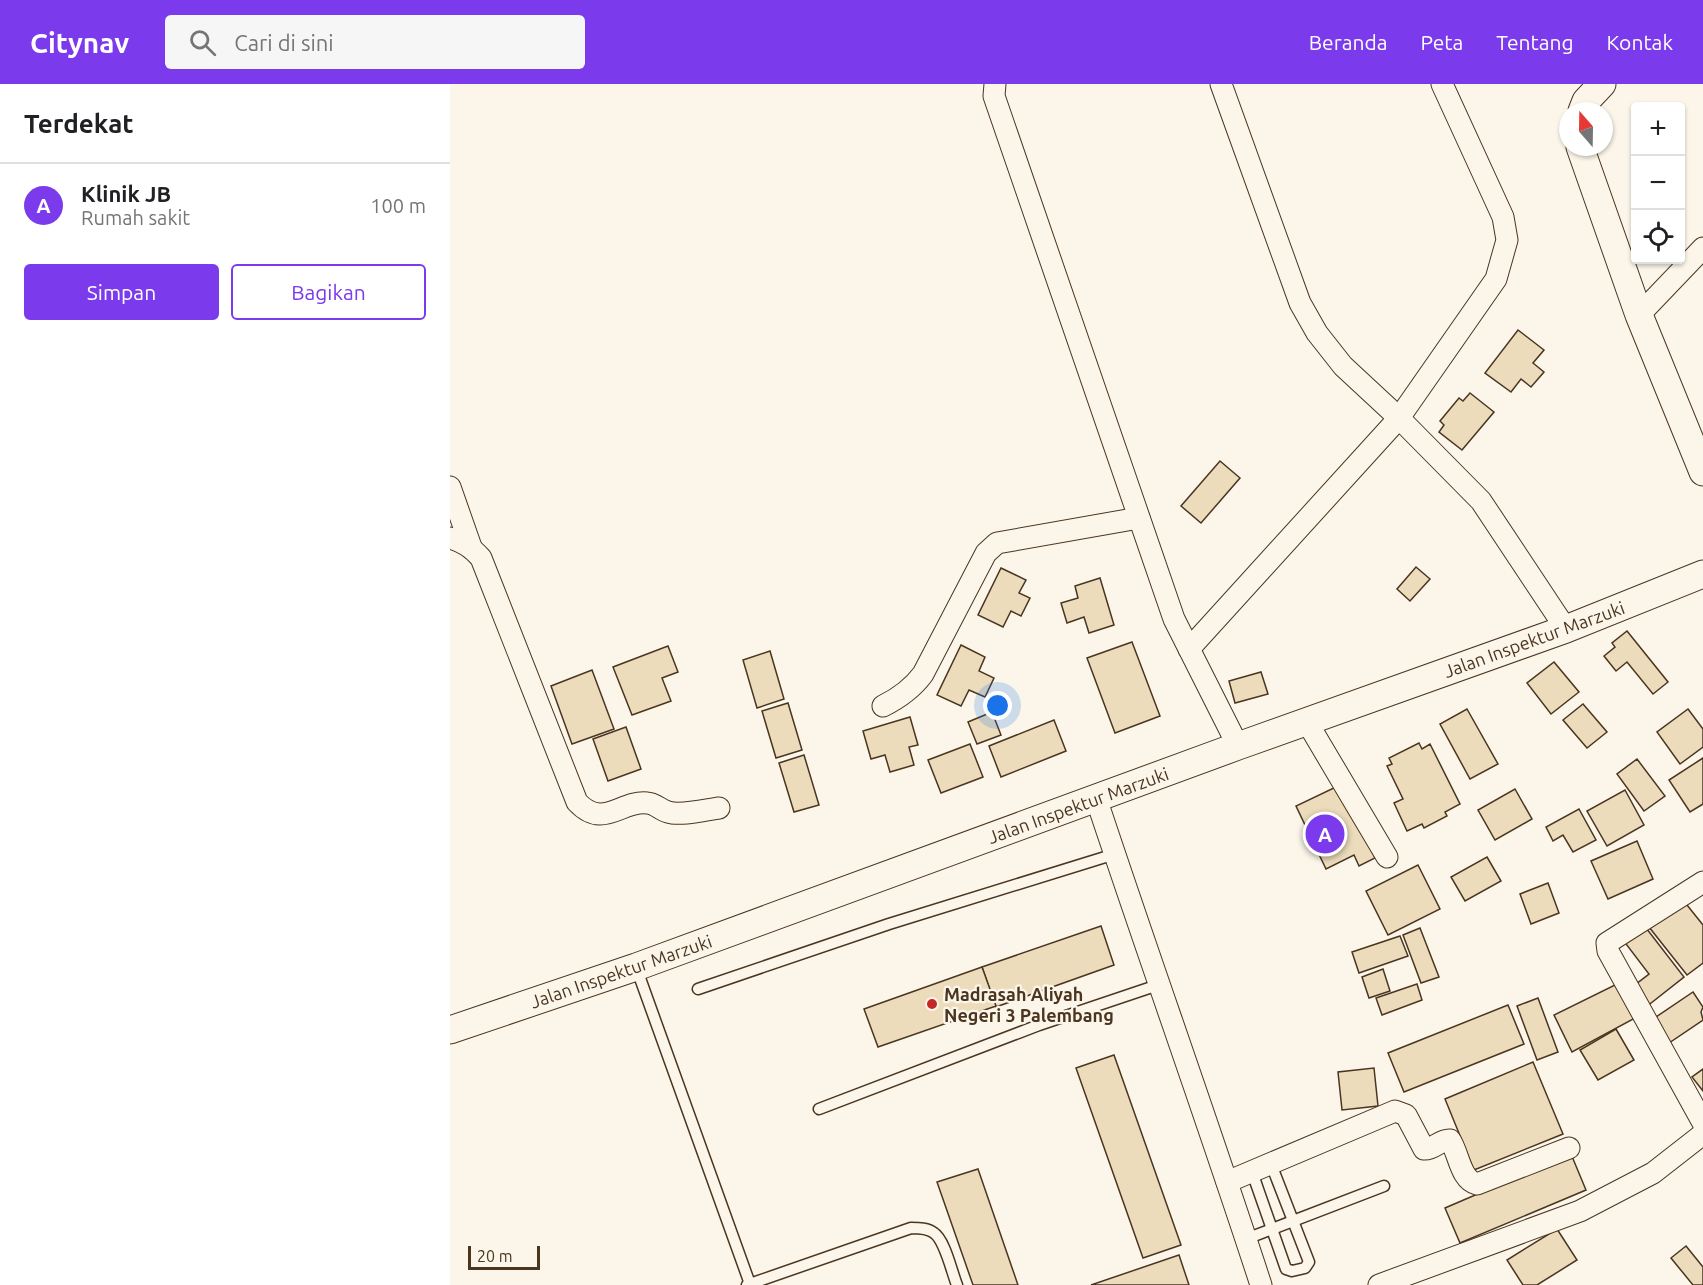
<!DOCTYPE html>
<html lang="id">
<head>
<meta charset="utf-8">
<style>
  body { margin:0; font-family:Ubuntu,sans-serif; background:#f6f6f6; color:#202124 }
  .controls { position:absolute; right:18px; top:18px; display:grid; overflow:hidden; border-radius:6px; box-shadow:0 2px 4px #0004 }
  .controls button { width:54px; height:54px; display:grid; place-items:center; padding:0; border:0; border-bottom:2px solid #e0e0e0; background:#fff; color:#202124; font:30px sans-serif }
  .compass { position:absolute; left:1109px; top:18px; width:54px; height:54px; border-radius:50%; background:#fff; box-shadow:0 2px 4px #0004; rotate:340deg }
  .scale { position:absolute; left:18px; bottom:15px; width:72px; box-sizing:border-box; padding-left:6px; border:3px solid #4a3520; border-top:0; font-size:16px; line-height:21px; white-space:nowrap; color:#4a3520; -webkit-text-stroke:4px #fbf6e9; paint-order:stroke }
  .you { position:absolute; left:548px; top:622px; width:21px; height:21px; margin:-15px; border:4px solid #fff; border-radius:50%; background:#1a73e8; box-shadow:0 0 0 9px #1a73e833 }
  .badge { display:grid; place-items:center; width:39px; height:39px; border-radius:50%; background:#7c3aed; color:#fff; font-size:20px; font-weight:700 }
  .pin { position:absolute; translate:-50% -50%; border:3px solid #fff; box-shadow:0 2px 6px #0006 }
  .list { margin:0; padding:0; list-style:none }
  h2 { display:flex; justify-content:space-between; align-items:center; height:78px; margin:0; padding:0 24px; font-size:26px }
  h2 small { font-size:20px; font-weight:400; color:#757577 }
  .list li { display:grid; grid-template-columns:39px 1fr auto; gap:18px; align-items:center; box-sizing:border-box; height:84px; padding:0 24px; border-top:2px solid #e0e0e0 }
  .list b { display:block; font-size:22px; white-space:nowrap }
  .list p { margin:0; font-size:20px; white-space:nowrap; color:#757577 }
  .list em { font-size:20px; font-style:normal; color:#757577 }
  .actions { display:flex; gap:12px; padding:18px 24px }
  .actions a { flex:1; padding:14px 0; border:2px solid #7c3aed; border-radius:6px; text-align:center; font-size:21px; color:#7c3aed }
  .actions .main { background:#7c3aed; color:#fff }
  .icon { flex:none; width:33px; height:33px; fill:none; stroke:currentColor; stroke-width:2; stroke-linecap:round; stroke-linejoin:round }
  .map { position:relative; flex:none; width:1253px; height:1201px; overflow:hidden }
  header { display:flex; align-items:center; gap:36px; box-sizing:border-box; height:84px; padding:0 30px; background:#7c3aed; color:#fff }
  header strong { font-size:28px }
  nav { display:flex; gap:33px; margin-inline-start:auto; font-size:21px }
  .search { width:420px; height:54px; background:#f6f6f6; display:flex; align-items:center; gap:15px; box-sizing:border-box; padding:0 21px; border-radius:6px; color:#757577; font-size:22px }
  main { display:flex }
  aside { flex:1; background:#fff }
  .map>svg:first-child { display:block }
  .building { fill:#ecdcbc; stroke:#4a3520; stroke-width:1.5 }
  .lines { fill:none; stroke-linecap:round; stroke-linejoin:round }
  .service-casing { stroke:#4a3520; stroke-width:13 }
  .minor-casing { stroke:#4a3520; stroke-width:23 }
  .tertiary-casing { stroke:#4a3520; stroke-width:29 }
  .service { stroke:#fbf6e9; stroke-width:10 }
  .minor { stroke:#fbf6e9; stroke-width:21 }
  .tertiary { stroke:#fbf6e9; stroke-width:27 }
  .poi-dot { fill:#c62828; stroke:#fbf6e9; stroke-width:2 }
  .labels { text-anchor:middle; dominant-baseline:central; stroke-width:4.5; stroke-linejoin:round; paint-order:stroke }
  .street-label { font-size:18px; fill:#4a3520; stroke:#fbf6e9 }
  .poi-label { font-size:18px; font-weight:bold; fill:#4a3520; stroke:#fbf6e9; text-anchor:start }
</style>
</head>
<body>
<header>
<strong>Citynav</strong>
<div class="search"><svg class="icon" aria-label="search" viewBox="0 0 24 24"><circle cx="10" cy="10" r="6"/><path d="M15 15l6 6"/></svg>Cari di sini</div>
<nav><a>Beranda</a><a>Peta</a><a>Tentang</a><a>Kontak</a></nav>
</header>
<main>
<aside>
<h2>Terdekat<small></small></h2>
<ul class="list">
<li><span class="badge">A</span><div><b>Klinik JB</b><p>Rumah sakit</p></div><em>100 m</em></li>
</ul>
<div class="actions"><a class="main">Simpan</a><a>Bagikan</a></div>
</aside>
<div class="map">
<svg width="1253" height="1201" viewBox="0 0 1253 1201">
  <rect width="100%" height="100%" fill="#fbf6e9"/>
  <!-- building -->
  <g class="building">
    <path d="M1068 246 1094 266 1083 279 1094 288 1081 303 1071 295 1061 308 1035 289Z"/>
    <path d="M1020 309 1044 328 1012 366 989 348 994 341 990 337 1009 314 1013 317Z"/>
    <path d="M770 377 790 394 751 439 731 422Z"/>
    <path d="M966 483 980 495 960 517 947 505Z"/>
    <path d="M551 484 576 496 569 509 580 514 571 532 561 527 553 543 528 531Z"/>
    <path d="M650 494 664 541 639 549 634 533 617 539 611 519 628 514 625 502Z"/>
    <path d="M1177 547 1218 598 1203 610 1177 578 1166 587 1154 572 1165 563 1162 559Z"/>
    <path d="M682 558 710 632 665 649 637 574Z"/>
    <path d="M511 561 535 573 529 587 544 594 535 613 519 606 511 622 487 611Z"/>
    <path d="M218 562 228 588 212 594 221 617 182 631 163 583Z"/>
    <path d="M320 567 334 615 307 624 293 576Z"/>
    <path d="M1104 578 1129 608 1101 630 1077 599Z"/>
    <path d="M142 586 164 645 122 660 101 602Z"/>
    <path d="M811 588 818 610 785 619 779 597Z"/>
    <path d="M338 619 352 666 326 674 312 627Z"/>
    <path d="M1133 620 1157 648 1137 664 1113 636Z"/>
    <path d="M1017 625 1048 680 1020 695 990 640Z"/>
    <path d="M1238 625 1253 645V663L1230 680 1207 648Z"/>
    <path d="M542 628 551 651 527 660 518 638Z"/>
    <path d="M460 633 468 661 459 663 464 681 440 688 435 671 421 675 413 647Z"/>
    <path d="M604 636 616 667 551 693 539 662Z"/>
    <path d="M176 643 191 685 158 697 143 655Z"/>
    <path d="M969 659 972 665 980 660 1010 720 995 728 997 732 974 744 972 740 957 747 944 719 953 715 937 682 942 680 939 674Z"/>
    <path d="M520 660 533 693 491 709 478 676Z"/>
    <path d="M354 671 369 721 344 728 329 679Z"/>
    <path d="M1253 674V720L1240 728 1219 696Z"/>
    <path d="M1187 675 1215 712 1194 727 1167 690Z"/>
    <path d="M890 701 925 774 909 782 904 771 876 785 846 722Z"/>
    <path d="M1065 705 1082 735 1045 756 1028 726Z"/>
    <path d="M1175 706 1194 741 1157 762 1137 727Z"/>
    <path d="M1129 725 1146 756 1123 768 1113 751 1103 757 1096 743Z"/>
    <path d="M1187 757 1203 795 1158 815 1141 777Z"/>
    <path d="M1037 773 1051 797 1015 817 1001 793Z"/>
    <path d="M968 781 990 825 938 851 916 807Z"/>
    <path d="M1098 799 1109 829 1081 840 1070 810Z"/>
    <path d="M1233 816 1253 841V879L1237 891 1199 843Z"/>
    <path d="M1193 840 1234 893 1196 923 1181 904 1199 890 1173 856Z"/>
    <path d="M651 842 664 881 546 923 532 883Z"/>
    <path d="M970 844 989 893 971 899 953 851Z"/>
    <path d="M950 852 958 872 909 889 902 868Z"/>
    <path d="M532 883 546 922 428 963 414 925Z"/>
    <path d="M933 885 940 907 919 914 912 893Z"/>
    <path d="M1171 898 1187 933 1122 968 1104 931Z"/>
    <path d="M967 900 972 916 932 931 926 914Z"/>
    <path d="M1243 908 1253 923 1251 928 1253 936 1219 959 1203 935Z"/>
    <path d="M1088 914 1108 968 1087 976 1067 922Z"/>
    <path d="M1058 921 1074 960 954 1008 938 969Z"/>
    <path d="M1166 945 1184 976 1148 996 1130 966Z"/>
    <path d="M664 971 731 1161 693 1174 626 984Z"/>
    <path d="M1083 978 1113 1050 1024 1086 995 1015Z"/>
    <path d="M924 984 928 1022 892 1026 888 988Z"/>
    <path d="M1253 985V1007L1242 993Z"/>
    <path d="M1121 1070 1136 1106 1010 1159 995 1124Z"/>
    <path d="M528 1085 568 1201H523L487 1098Z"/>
    <path d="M1107 1145 1127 1176 1087 1201H1073L1057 1176Z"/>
    <path d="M1236 1162 1253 1183V1201H1243L1221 1174Z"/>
    <path d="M729 1171 739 1201H641Z"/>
  </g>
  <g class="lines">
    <defs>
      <g id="service">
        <path d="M186 883 300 1200"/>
        <path d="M248 905 439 840 665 770"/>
        <path d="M369 1025 589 941 708 901"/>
        <path d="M802 1088 836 1185 842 1187 855 1184 859 1178 821 1080"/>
        <path d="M796 1155 934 1102"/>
        <path d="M297 1201 461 1144C469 1144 478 1144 484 1149 495 1156 502 1189 507 1201"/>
      </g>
      <g id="minor">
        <path d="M545 0 544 12 724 535 788 662"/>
        <path d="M771 0 850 219 867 249 893 282 949 334 1031 417 1116 545"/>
        <path d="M1189 231 1253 164"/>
        <path d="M0 403 21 463"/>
        <path d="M0 454C14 458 22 464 31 474L127 718C153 746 171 716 197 719 205 719 210 726 218 728 230 732 255 726 269 724"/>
        <path d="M739 565 949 334 1046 195 1057 156 1053 133 992 0"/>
        <path d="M433 622C449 614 462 605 473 590L536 469 547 459 689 434"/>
        <path d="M857 638 937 773"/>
        <path d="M646 714C700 877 758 1038 811 1201"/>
        <path d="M1253 798 1157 859 1158 867 1253 1039"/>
        <path d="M777 1098 945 1027 956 1031 974 1065C984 1066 990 1055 1000 1056 1009 1069 1010 1096 1027 1100L1119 1064"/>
        <path d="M929 1201 1130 1127 1203 1089 1253 1050"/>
      </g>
      <g id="tertiary">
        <path d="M1132 27 1136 17 1152 0"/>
        <path d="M1130 63 1189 231 1253 388"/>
        <path d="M0 946 186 883 788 662 1116 545 1253 490"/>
      </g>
    </defs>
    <!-- service casing -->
    <use href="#service" class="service-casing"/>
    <!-- minor casing -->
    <use href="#minor" class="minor-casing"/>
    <!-- tertiary casing -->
    <use href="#tertiary" class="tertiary-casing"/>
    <!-- service -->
    <use href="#service" class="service"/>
    <!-- minor -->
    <use href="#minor" class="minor"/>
    <!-- tertiary -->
    <use href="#tertiary" class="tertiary"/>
  </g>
  <!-- markers -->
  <circle class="poi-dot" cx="482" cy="920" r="6"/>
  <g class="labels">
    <!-- street labels -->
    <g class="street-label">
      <text transform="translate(1084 555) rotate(-20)">Jalan Inspektur Marzuki</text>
      <text transform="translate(628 721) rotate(-20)">Jalan Inspektur Marzuki</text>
      <text transform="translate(171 887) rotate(-19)">Jalan Inspektur Marzuki</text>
    </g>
    <!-- poi labels -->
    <g class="poi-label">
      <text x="494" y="910">Madrasah Aliyah<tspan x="494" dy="21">Negeri 3 Palembang</tspan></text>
    </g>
  </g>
</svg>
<div class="controls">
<button>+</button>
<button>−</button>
<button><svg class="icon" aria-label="locate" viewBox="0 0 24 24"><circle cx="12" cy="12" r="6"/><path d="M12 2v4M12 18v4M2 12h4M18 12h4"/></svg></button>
</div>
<svg class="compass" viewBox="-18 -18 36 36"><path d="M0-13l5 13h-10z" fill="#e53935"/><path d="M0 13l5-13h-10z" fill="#757577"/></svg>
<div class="scale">20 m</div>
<div class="you"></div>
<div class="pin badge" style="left:875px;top:750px">A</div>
</div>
</main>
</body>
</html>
